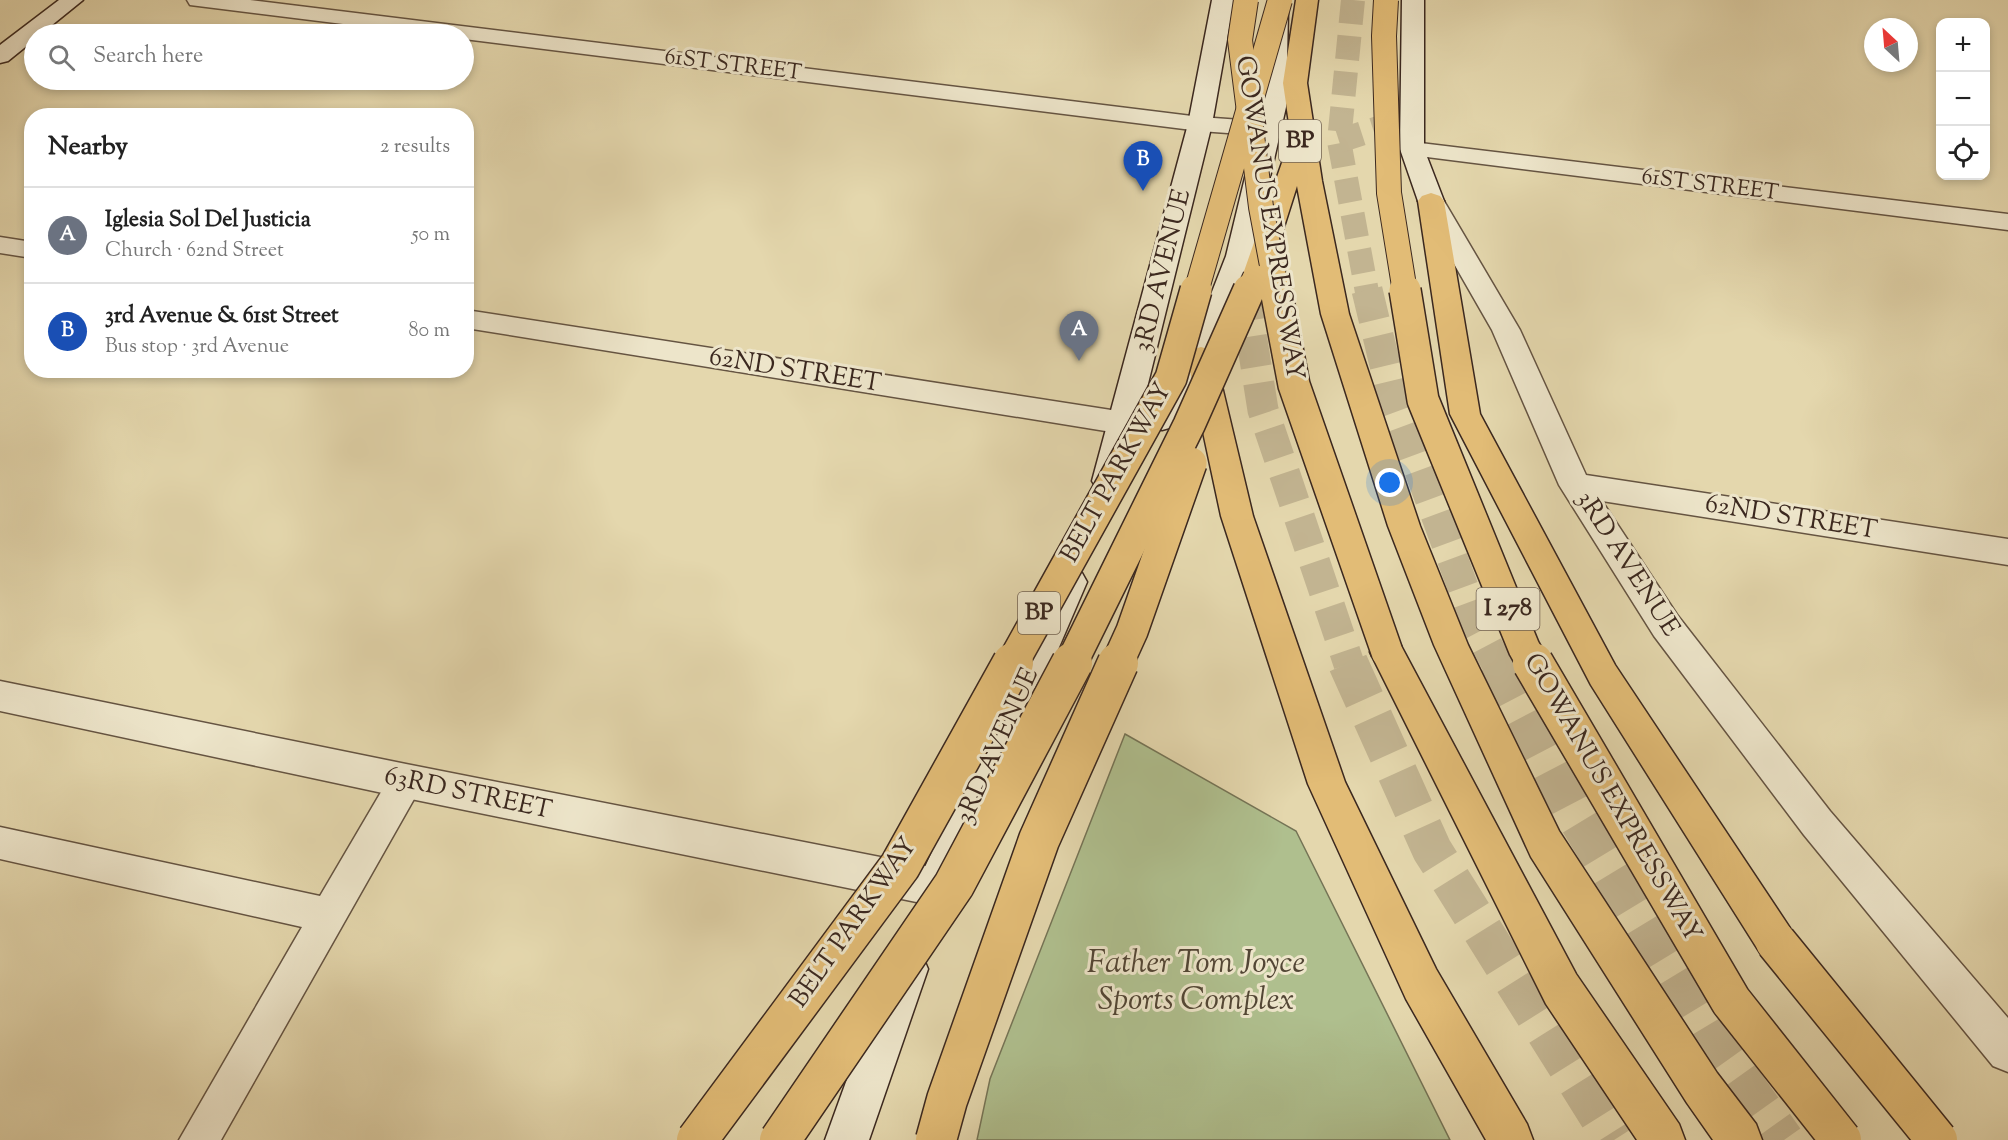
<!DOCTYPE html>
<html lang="en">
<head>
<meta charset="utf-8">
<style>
  body { margin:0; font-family:"Sorts Mill Goudy",serif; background:#f2f2f2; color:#222 }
  .controls { position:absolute; right:18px; top:18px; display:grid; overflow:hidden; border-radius:12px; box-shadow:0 3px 9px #0003 }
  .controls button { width:54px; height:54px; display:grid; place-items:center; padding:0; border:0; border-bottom:2px solid #e0e0e0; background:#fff; color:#222; font:30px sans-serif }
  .compass { position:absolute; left:1864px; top:18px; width:54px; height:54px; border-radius:50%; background:#fff; box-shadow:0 3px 9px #0003; rotate:334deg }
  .you { position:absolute; left:1390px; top:483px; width:21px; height:21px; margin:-15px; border:4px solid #fff; border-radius:50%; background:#1a73e8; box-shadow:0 0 0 9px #1a73e833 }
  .badge { display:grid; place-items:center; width:39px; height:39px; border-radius:50%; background:#ea580c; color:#fff; font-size:20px; font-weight:700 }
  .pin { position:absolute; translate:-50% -50px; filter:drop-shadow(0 2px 3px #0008) }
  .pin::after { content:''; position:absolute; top:32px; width:21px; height:18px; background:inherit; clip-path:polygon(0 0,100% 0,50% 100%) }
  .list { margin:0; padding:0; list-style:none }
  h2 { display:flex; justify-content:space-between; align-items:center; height:78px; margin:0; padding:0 24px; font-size:26px }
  h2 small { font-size:20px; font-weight:400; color:#767676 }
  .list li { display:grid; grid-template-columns:39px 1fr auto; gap:18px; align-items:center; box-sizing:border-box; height:96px; padding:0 24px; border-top:2px solid #e0e0e0 }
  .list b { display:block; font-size:22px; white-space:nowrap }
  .list p { margin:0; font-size:20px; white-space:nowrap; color:#767676 }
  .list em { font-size:20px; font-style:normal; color:#767676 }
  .icon { flex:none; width:33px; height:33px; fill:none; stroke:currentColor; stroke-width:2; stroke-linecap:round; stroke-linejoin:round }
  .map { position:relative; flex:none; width:2008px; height:1140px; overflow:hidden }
  .search { position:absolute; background:#fff; box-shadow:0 3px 9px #0003; left:24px; top:24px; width:450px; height:66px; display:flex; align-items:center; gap:15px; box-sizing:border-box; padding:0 21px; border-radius:33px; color:#767676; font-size:22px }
  .panel { position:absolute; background:#fff; box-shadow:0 3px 9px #0003; left:24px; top:108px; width:450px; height:270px; border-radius:24px }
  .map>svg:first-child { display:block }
  .green { fill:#afbf8e; stroke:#757456; stroke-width:1.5 }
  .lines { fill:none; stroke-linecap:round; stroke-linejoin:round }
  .secondary-tunnel-far2 { stroke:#c2b491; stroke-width:24; stroke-dasharray:24 12; stroke-linecap:butt }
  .secondary-tunnel-far1 { stroke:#c2b491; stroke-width:31; stroke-dasharray:31 16; stroke-linecap:butt }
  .secondary-tunnel { stroke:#c2b491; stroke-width:40; stroke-dasharray:40 20; stroke-linecap:butt }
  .lane-casing { stroke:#655442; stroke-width:3 }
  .street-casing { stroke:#655442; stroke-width:3 }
  .secondary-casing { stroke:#3b281f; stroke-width:3 }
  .highway-casing { stroke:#3b281f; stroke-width:3 }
  .lane { fill:#ede5ca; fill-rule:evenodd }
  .street { fill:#ede5ca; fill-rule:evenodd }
  .secondary { fill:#ede5ca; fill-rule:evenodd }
  .highway { fill:#e2bc76; fill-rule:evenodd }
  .highway-bridge-far2-casing { stroke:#3b281f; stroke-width:26; stroke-linecap:butt }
  .highway-bridge-far1-casing { stroke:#3b281f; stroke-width:34; stroke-linecap:butt }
  .highway-bridge-casing { stroke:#3b281f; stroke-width:43; stroke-linecap:butt }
  .highway-bridge-far2 { stroke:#e2bc76; stroke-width:24 }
  .highway-bridge-far1 { stroke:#e2bc76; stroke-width:31 }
  .highway-bridge { stroke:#e2bc76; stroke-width:40 }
  .labels { text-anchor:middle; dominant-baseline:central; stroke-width:6; stroke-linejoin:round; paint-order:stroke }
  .far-street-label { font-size:22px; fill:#3b281f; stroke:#ede5ca }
  .shield { fill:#ede5ca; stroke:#706152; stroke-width:1.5 }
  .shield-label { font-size:24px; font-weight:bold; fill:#3b281f }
  .street-label { font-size:26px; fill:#3b281f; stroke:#ede5ca }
  .near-park-label { font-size:32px; font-style:italic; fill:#524635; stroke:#ede5ca }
</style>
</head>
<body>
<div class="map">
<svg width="2008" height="1140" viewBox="0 0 2008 1140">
  <rect width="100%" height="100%" fill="#e4d7ad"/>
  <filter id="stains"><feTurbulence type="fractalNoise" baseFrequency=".00333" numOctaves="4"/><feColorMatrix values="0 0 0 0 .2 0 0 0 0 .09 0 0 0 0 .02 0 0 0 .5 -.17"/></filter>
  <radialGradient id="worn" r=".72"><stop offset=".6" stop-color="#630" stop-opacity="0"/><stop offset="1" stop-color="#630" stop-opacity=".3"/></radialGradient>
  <!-- green -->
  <path class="green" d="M1125 734 1296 831 1450 1140H977L990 1079Z"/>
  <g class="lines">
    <!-- secondary-tunnel-far2 -->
    <g class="secondary-tunnel-far2">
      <path d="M1353 0 1339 141 1367 292"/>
      <path d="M1339 141 1412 117"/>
      <path d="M1243 281 1245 292"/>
    </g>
    <!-- secondary-tunnel-far1 -->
    <g class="secondary-tunnel-far1">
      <path d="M1244 290 1263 410 1349 664"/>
      <path d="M1367 290 1393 398 1478 628 1497 664"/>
    </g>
    <!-- secondary-tunnel -->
    <g class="secondary-tunnel">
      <path d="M1348 663 1432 850 1614 1140"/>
      <path d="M1496 663 1574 812 1707 1032 1784 1140"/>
    </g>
    <defs>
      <path id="lane" d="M406 766 418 770 423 781 418 792 221 1140H179L302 927 0 859V827L320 896 394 770Z"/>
      <g id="street">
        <path d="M187 0H250L1200 117 1269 122 1277 124 1281 129 1277 134 1269 136 1200 131 464 39V34H424L198 6 190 5Z"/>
        <path d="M1412 142 2008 214V230L1403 154 1400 149 1403 144Z"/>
        <path d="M1431 193 1440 196 1444 201 1520 330 1586 475 2008 539V565L1602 501 1678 616 1830 811 2008 1018V1072L1993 1066 1804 835 1654 636 1559 485 1492 330 1418 201 1422 196Z"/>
        <path d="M0 237 32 242V258L0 253Z"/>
        <path d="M466 310 1124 412 1135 415 1139 423 1135 431 1124 434 466 328Z"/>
        <path d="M0 681 406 764 936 868 950 874 956 887 950 900 936 906 406 798 0 711Z"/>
      </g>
      <g id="secondary">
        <path d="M59 0H83L41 34H34V40L8 61 0 63V45Z"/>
        <path d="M1212 0H1234L1212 124 1124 481 1119 489 1108 493 1097 489 1092 481 1188 124Z"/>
        <path d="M1402 0H1424V149L1444 201 1440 206 1431 209 1422 206 1418 201 1400 149Z"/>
        <path d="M1277 6 1285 7 1288 12 1286 107 1252 256 1215 357 1173 427 1162 430 1151 427 1147 419 1187 356 1226 256 1262 107 1266 12 1269 7Z"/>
        <path d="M1070 569 1082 573 1087 582 959 880 945 885 931 880 925 867 931 854 1053 582 1058 573Z"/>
        <path d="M907 949 922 955 928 969 869 1140H825L892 955Z"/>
      </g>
      <g id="highway">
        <path d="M1296 0H1318L1307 83 1322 181 1349 314 1420 526 1468 645 1559 831 1717 1073 1756 1124 1762 1140H1713L1687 1103 1531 857 1434 645 1388 526 1321 314 1297 186 1268 277 1265 283 1255 286 1245 283 1242 277 1291 137 1283 83Z"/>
        <path d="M1431 193 1440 196 1444 201 1480 414 1615 665 1790 928 1796 942 1790 956 1776 962 1762 956 1591 685 1450 414 1418 201 1422 196Z"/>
        <path d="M1201 347 1211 350 1215 357 1253 516 1345 782 1436 969 1527 1124 1533 1140H1486L1406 999 1308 784 1221 516 1187 357 1191 350Z"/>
        <path d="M1387 638 1399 642 1576 974 1679 1124 1685 1140H1637L1546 1004 1370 652 1375 642Z"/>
      </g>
    </defs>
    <!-- lane casing -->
    <use href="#lane" class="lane-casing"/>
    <!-- street casing -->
    <use href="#street" class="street-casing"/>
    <!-- secondary casing -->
    <use href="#secondary" class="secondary-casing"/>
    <!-- highway casing -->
    <use href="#highway" class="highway-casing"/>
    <!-- lane -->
    <use href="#lane" class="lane"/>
    <!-- street -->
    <use href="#street" class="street"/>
    <!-- secondary -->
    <use href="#secondary" class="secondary"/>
    <!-- highway -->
    <use href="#highway" class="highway"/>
    <defs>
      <g id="highway-bridge-far2">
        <path d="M1246 0 1240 40 1261 207 1277 292"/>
        <path d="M1386 0 1384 36 1389 193 1405 292"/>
        <path d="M1196 292 1280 0"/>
        <path d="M1248 292 1255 277"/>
      </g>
      <g id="highway-bridge-far1">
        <path d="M1276 290 1294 385 1387 652"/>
        <path d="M1405 290 1423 400 1524 648 1533 664"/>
        <path d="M1012 664 1171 378 1196 290"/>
        <path d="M1071 664 1189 425 1249 290"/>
        <path d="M1117 664 1132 631 1191 463"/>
      </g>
      <g id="highway-bridge">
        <path d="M1533 663 1731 1001 1841 1140"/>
        <path d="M1776 942 1937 1140"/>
        <path d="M697 1140 900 866 1013 663"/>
        <path d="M780 1140 954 885 1072 663"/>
        <path d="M936 1140 947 1100 1039 840 1118 663"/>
      </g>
    </defs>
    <!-- highway-bridge-far2 casing -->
    <use href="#highway-bridge-far2" class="highway-bridge-far2-casing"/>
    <!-- highway-bridge-far1 casing -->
    <use href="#highway-bridge-far1" class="highway-bridge-far1-casing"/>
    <!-- highway-bridge casing -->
    <use href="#highway-bridge" class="highway-bridge-casing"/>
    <!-- highway-bridge-far2 -->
    <use href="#highway-bridge-far2" class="highway-bridge-far2"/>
    <!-- highway-bridge-far1 -->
    <use href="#highway-bridge-far1" class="highway-bridge-far1"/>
    <!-- highway-bridge -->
    <use href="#highway-bridge" class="highway-bridge"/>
  </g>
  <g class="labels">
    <!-- far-street labels -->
    <g class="far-street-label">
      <text transform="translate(733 66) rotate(7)">61ST STREET</text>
      <text transform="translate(1710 186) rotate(7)">61ST STREET</text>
    </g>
    <!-- shield labels -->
    <g class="shield">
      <rect x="1279" y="120" width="42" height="42" rx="4.5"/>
      <rect x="1476.5" y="588" width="63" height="42" rx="4.5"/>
      <rect x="1018" y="592" width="42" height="42" rx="4.5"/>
    </g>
    <g class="shield-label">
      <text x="1300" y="141">BP</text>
      <text x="1508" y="609">I 278</text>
      <text x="1039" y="613">BP</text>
    </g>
    <!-- street labels -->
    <g class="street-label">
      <text transform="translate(1269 218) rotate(81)">GOWANUS EXPRESSWAY</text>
      <text transform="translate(1163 271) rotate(-76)">3RD AVENUE</text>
      <text transform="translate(795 371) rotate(9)">62ND STREET</text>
      <text transform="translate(1117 473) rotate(-61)">BELT PARKWAY</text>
      <text transform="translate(1791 518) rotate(9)">62ND STREET</text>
      <text transform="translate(1627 564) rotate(57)">3RD AVENUE</text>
      <text transform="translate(998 746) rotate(-66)">3RD AVENUE</text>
      <text transform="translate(468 794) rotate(12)">63RD STREET</text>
      <text transform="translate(1612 798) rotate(60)">GOWANUS EXPRESSWAY</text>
      <text transform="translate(854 923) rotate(-55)">BELT PARKWAY</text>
    </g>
    <!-- near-park labels -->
    <g class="near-park-label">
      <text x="1196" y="964">Father Tom Joyce<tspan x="1196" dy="37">Sports Complex</tspan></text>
    </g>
  </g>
  <rect width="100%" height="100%" filter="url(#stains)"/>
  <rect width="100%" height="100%" fill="url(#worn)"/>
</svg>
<div class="controls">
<button>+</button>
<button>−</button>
<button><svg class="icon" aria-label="locate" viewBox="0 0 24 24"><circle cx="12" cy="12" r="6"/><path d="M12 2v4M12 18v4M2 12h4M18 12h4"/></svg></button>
</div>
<svg class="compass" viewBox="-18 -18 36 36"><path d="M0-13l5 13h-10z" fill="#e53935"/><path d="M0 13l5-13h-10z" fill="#767676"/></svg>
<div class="you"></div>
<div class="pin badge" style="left:1079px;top:361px;background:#6b7280">A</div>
<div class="pin badge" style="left:1143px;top:191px;background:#1a4fb4">B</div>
<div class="search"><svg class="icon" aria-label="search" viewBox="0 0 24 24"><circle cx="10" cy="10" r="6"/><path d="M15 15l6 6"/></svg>Search here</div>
<section class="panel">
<h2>Nearby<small>2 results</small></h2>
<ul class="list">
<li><span class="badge" style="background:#6b7280">A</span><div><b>Iglesia Sol Del Justicia</b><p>Church · 62nd Street</p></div><em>50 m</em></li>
<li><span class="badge" style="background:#1a4fb4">B</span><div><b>3rd Avenue &amp; 61st Street</b><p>Bus stop · 3rd Avenue</p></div><em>80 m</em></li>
</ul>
</section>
</div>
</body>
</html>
